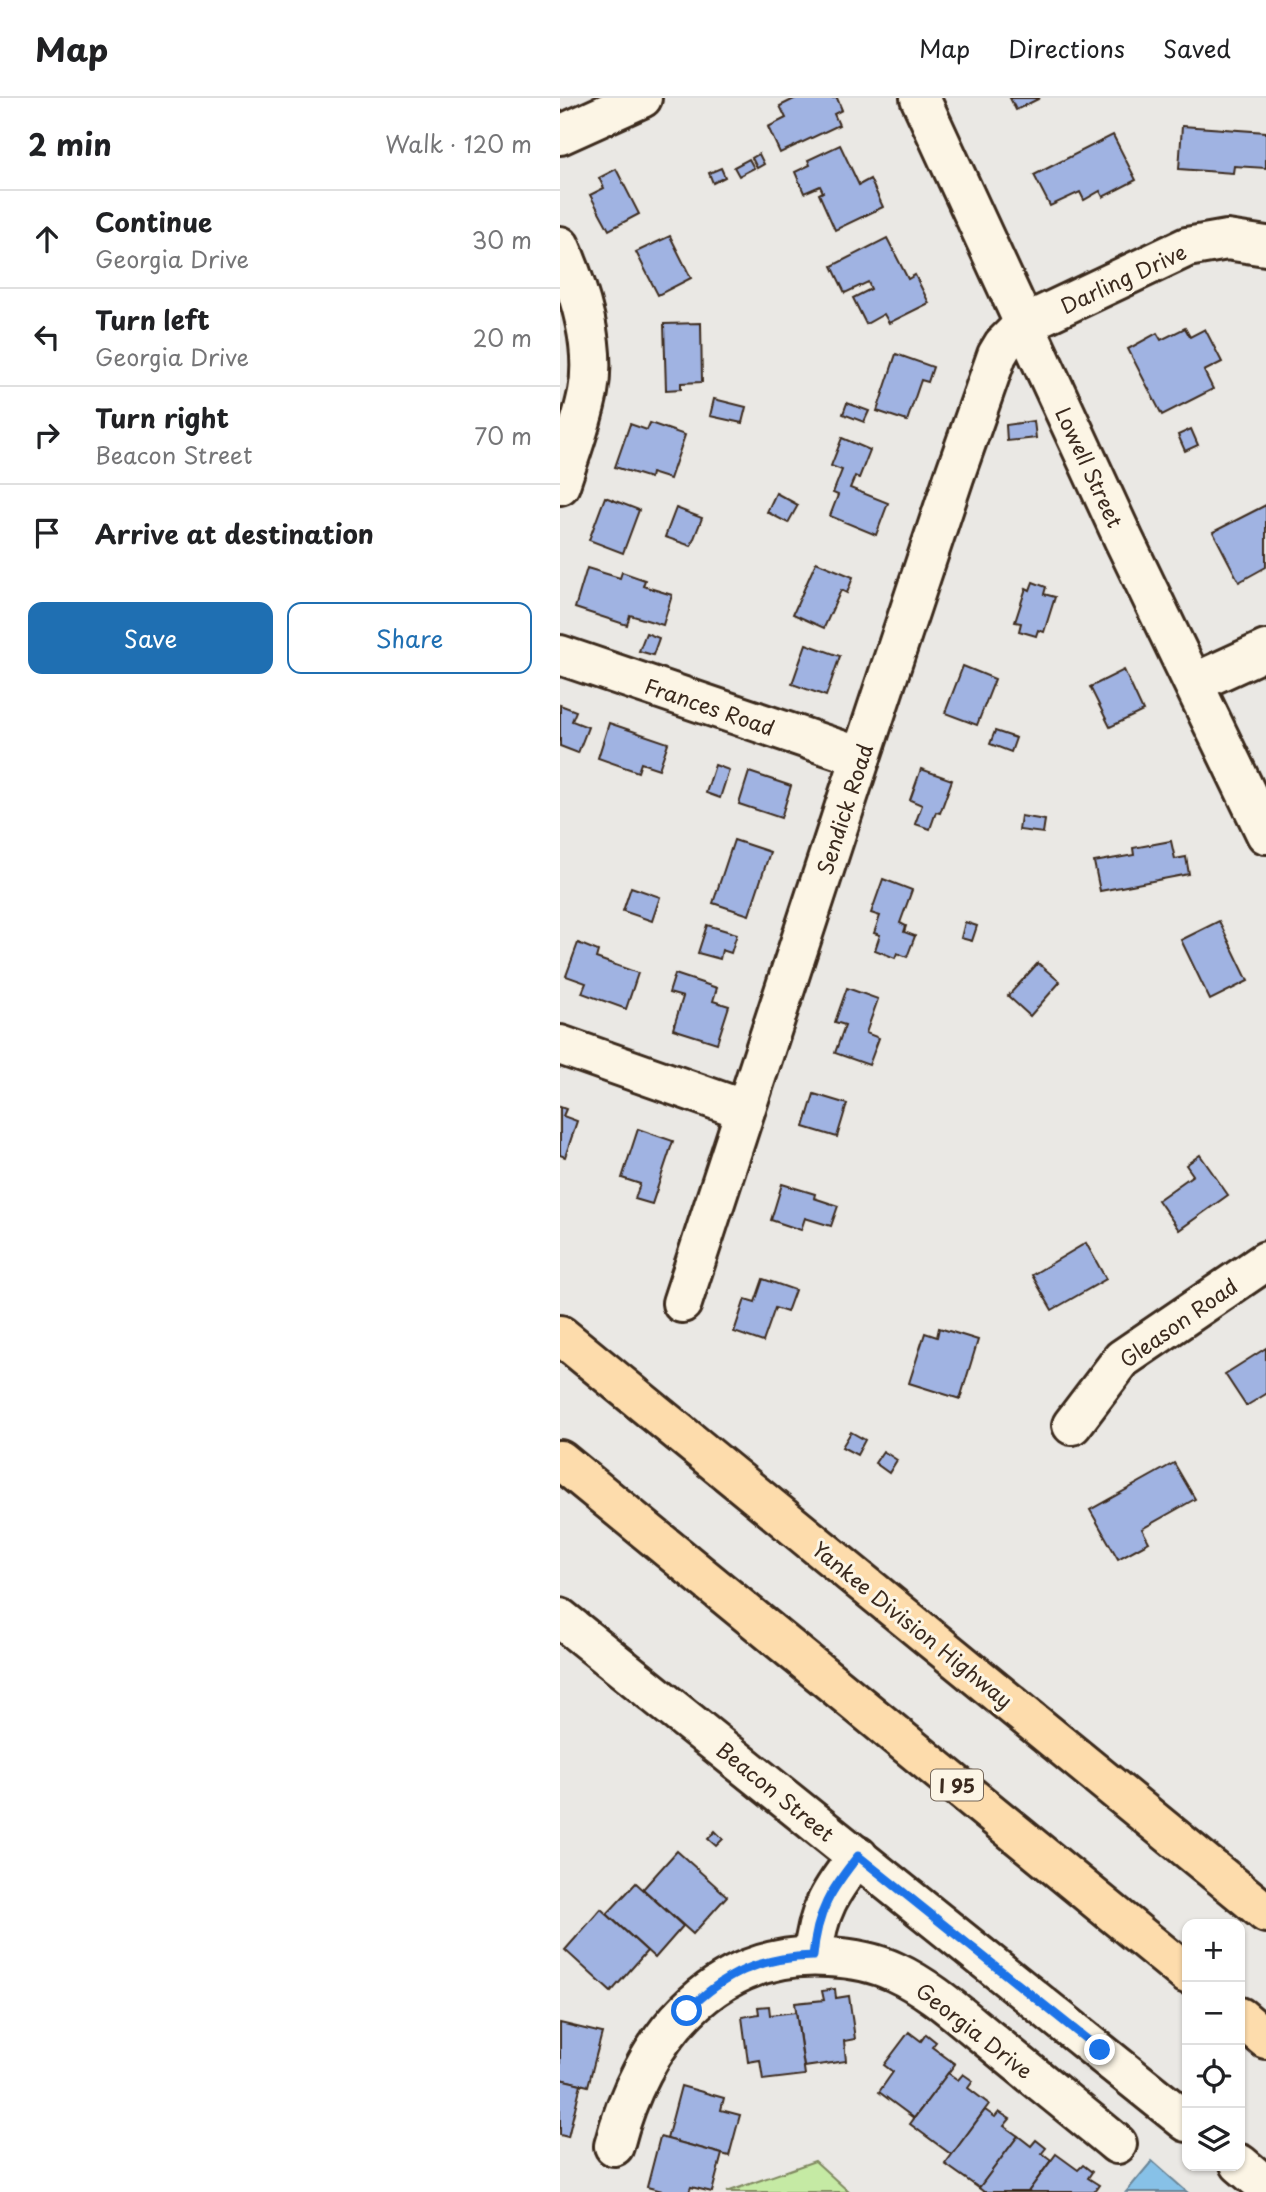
<!DOCTYPE html>
<html lang="en">
<head>
<meta charset="utf-8">
<style>
  body { margin:0; font-family:"Playpen Sans",sans-serif; background:#f2f2f2; color:#202124 }
  .controls { position:absolute; right:21px; bottom:21px; display:grid; overflow:hidden; border-radius:14px; box-shadow:0 2px 5px #0004 }
  .controls button { width:63px; height:63px; display:grid; place-items:center; padding:0; border:0; border-bottom:2px solid #e0e0e0; background:#fff; color:#202124; font:35px sans-serif }
  .stop { position:absolute; width:21px; height:21px; margin:-16px; border:5px solid #1a73e8; border-radius:50%; background:#fff }
  .stop.end { background:#1a73e8; border-color:#fff; box-shadow:0 2px 7px #0008 }
  .list { margin:0; padding:0; list-style:none }
  h2 { display:flex; justify-content:space-between; align-items:center; height:91px; margin:0; padding:0 28px; font-size:30px }
  h2 small { font-size:23px; font-weight:400; color:#757577 }
  .list li { display:grid; grid-template-columns:46px 1fr auto; gap:21px; align-items:center; box-sizing:border-box; height:98px; padding:0 28px; border-top:2px solid #e0e0e0 }
  .list b { display:block; font-size:26px; white-space:nowrap }
  .list p { margin:0; font-size:23px; white-space:nowrap; color:#757577 }
  .list em { font-size:23px; font-style:normal; color:#757577 }
  .actions { display:flex; gap:14px; padding:21px 28px }
  .actions a { flex:1; padding:16px 0; border:2px solid #1f6fb2; border-radius:14px; text-align:center; font-size:24px; color:#1f6fb2 }
  .actions .main { background:#1f6fb2; color:#fff }
  .icon { flex:none; width:38px; height:38px; fill:none; stroke:currentColor; stroke-width:2; stroke-linecap:round; stroke-linejoin:round }
  .map { position:relative; flex:none; width:706px; height:2094px; overflow:hidden }
  header { display:flex; align-items:center; gap:42px; box-sizing:border-box; height:98px; padding:0 35px; background:#fff; border-bottom:2px solid #e0e0e0 }
  header strong { font-size:33px }
  nav { display:flex; gap:38px; margin-inline-start:auto; font-size:24px }
  main { display:flex }
  aside { flex:1; background:#fff }
  .map>svg:first-child { display:block }
  .green { fill:#c5eaa4; stroke:#808a61; stroke-width:2 }
  .water { fill:#87c1e7; stroke:#698597; stroke-width:2 }
  .building { fill:#a0b3e2; stroke:#3b2a1e; stroke-width:2 }
  .lines { fill:none; stroke-linecap:round; stroke-linejoin:round }
  .minor-casing { stroke:#3b2a1e; stroke-width:44 }
  .highway-casing { stroke:#3b2a1e; stroke-width:44 }
  .minor { stroke:#fcf5e5; stroke-width:38 }
  .highway { stroke:#fddcac; stroke-width:38 }
  .route { stroke:#1a73e8; stroke-width:9 }
  .labels { text-anchor:middle; dominant-baseline:central; stroke-width:6; stroke-linejoin:round; paint-order:stroke }
  .shield { fill:#fcf5e5; stroke:#75675a; stroke-width:2 }
  .shield-label { font-size:19px; font-weight:bold; fill:#3b2a1e }
  .street-label { font-size:21px; fill:#3b2a1e; stroke:#fcf5e5 }
</style>
</head>
<body>
<header>
<strong>Map</strong>
<nav><a>Map</a><a>Directions</a><a>Saved</a></nav>
</header>
<main>
<aside>
<h2>2 min<small>Walk · 120 m</small></h2>
<ul class="list">
<li><svg class="icon" aria-label="ahead" viewBox="0 0 24 24"><path d="M12 20V5M6 11l6-6 6 6"/></svg><div><b>Continue</b><p>Georgia Drive</p></div><em>30 m</em></li>
<li><svg class="icon" aria-label="left" viewBox="0 0 24 24"><path d="M17 20v-9H6M10 6l-5 5 5 5"/></svg><div><b>Turn left</b><p>Georgia Drive</p></div><em>20 m</em></li>
<li><svg class="icon" aria-label="right" viewBox="0 0 24 24"><path d="M7 20v-9h11M14 6l5 5-5 5"/></svg><div><b>Turn right</b><p>Beacon Street</p></div><em>70 m</em></li>
<li><svg class="icon" aria-label="arrive" viewBox="0 0 24 24"><path d="M6 21V4h12l-3 4 3 4H6"/></svg><div><b>Arrive at destination</b></div></li>
</ul>
<div class="actions"><a class="main">Save</a><a>Share</a></div>
</aside>
<div class="map">
<svg width="706" height="2094" viewBox="0 0 706 2094">
  <rect width="100%" height="100%" fill="#eae8e4"/>
  <filter id="ink" filterUnits="userSpaceOnUse"><feTurbulence type="fractalNoise" baseFrequency=".0143" numOctaves="2"/><feDisplacementMap in="SourceGraphic" scale="14" xChannelSelector="R" yChannelSelector="G"/><feConvolveMatrix kernelMatrix="1 2 1 2 8 2 1 2 1" color-interpolation-filters="sRGB"/></filter>
  <g filter="url(#ink)">
    <!-- green -->
    <path class="green" d="M255 2063 289 2094H167Z"/>
    <!-- water -->
    <path class="water" d="M592 2063 627 2094H566Z"/>
    <!-- building -->
    <g class="building">
      <path d="M236 0H277L282 12 274 16 279 27 220 55 208 29 226 20 220 8Z"/>
      <path d="M450 0H480L456 12Z"/>
      <path d="M622 28 706 34V70L674 68 673 75 619 71Z"/>
      <path d="M553 37 576 82 543 99 540 93 524 102 520 94 490 108 474 77Z"/>
      <path d="M280 47 299 87 310 81 323 109 275 132 259 96 263 94 260 88 244 95 235 74 250 67 248 62Z"/>
      <path d="M199 56 204 66 197 70 192 60Z"/>
      <path d="M189 61 194 70 179 78 174 69Z"/>
      <path d="M161 70 165 79 153 85 149 75Z"/>
      <path d="M56 71 79 116 49 132 30 97 44 90 39 80Z"/>
      <path d="M110 138 131 180 98 197 76 154Z"/>
      <path d="M327 140 348 181 355 177 369 205 329 225 324 216 306 226 293 200 311 191 308 184 285 195 272 168Z"/>
      <path d="M141 225 142 284 121 285V291L106 292 104 226Z"/>
      <path d="M625 230 630 239 645 231 662 264 644 273 653 291 602 317 568 251 597 235 601 242Z"/>
      <path d="M336 256 373 269 368 284 361 282 347 323 317 313Z"/>
      <path d="M154 301 186 309 182 325 150 318Z"/>
      <path d="M287 305 309 313 304 324 283 316Z"/>
      <path d="M474 323 476 340 447 343 446 327Z"/>
      <path d="M90 325 125 337 110 381 91 375 90 380 55 369 70 326 87 332Z"/>
      <path d="M631 331 638 347 625 353 618 337Z"/>
      <path d="M282 340 310 352 299 380 295 378 290 390 328 405 316 437 270 418 278 397 273 395 282 372 271 368Z"/>
      <path d="M216 395 238 407 228 425 207 414Z"/>
      <path d="M45 399 79 412 63 455 29 442Z"/>
      <path d="M706 407V469L679 484 653 434Z"/>
      <path d="M116 410 142 420 131 448 105 439Z"/>
      <path d="M256 464 293 479 287 495 281 492 264 530 233 516Z"/>
      <path d="M27 470 60 480 62 474 85 482 83 488 112 497 103 527 70 517 67 527 15 510Z"/>
      <path d="M473 484 486 489 484 496 495 499 484 534 478 532 476 538 459 533 461 525 455 524 466 490 470 492Z"/>
      <path d="M86 535 99 540 93 557 79 553Z"/>
      <path d="M246 546 280 558 266 598 232 586Z"/>
      <path d="M403 568 435 581 417 627 385 615Z"/>
      <path d="M564 572 583 613 550 629 530 589Z"/>
      <path d="M0 607 16 613 12 623 28 629 18 655 0 648Z"/>
      <path d="M49 625 108 645 99 671 81 665 78 674 38 660Z"/>
      <path d="M435 633 456 640 451 654 430 646Z"/>
      <path d="M155 667 169 672 160 700 146 695Z"/>
      <path d="M361 671 392 682 380 715 376 714 370 731 355 726 362 707 350 702Z"/>
      <path d="M189 674 231 688 221 720 179 706Z"/>
      <path d="M461 718 485 722 483 735 459 732Z"/>
      <path d="M174 742 210 754 189 817 153 805Z"/>
      <path d="M611 743 615 761 626 759 629 776 540 793 534 764 574 757 573 750Z"/>
      <path d="M323 781 352 792 340 825 346 828 344 834 355 838 347 859 337 855 335 860 315 852 320 837 314 835 320 818 311 815Z"/>
      <path d="M71 789 100 799 92 823 63 813Z"/>
      <path d="M659 823 688 883 650 902 621 842Z"/>
      <path d="M405 824 417 828 412 843 401 840Z"/>
      <path d="M147 827 177 836 171 855 162 852 160 861 138 855Z"/>
      <path d="M18 845 38 853 36 860 78 875 66 911 22 895 26 885 6 878Z"/>
      <path d="M478 865 500 884 470 918 448 898Z"/>
      <path d="M115 876 157 890 153 903 169 908 157 945 113 931 123 899 109 895Z"/>
      <path d="M287 890 318 901 306 935 319 940 309 967 275 955 285 927 275 924Z"/>
      <path d="M254 996 287 1006 277 1039 244 1029Z"/>
      <path d="M0 1009 6 1011 3 1018 17 1023 5 1059 0 1057Z"/>
      <path d="M78 1031 113 1043 92 1106 75 1101 80 1086 62 1080Z"/>
      <path d="M640 1057 668 1097 619 1132 598 1102 633 1077 626 1067Z"/>
      <path d="M222 1086 255 1096 254 1100 278 1108 271 1128 245 1120 241 1132 211 1122Z"/>
      <path d="M526 1145 546 1181 492 1212 472 1177Z"/>
      <path d="M203 1181 235 1192 227 1214 215 1210 203 1244 174 1234 185 1201 195 1204Z"/>
      <path d="M379 1230 418 1242 400 1301 349 1285 365 1235 377 1239Z"/>
      <path d="M706 1250V1296L686 1308 665 1276Z"/>
      <path d="M291 1334 305 1342 297 1357 282 1349Z"/>
      <path d="M323 1353 337 1362 329 1375 315 1365Z"/>
      <path d="M614 1365 635 1401 582 1431 589 1444 558 1461 530 1412Z"/>
      <path d="M155 1733 163 1741 156 1748 148 1741Z"/>
      <path d="M117 1753 167 1798 133 1836 83 1791Z"/>
      <path d="M76 1785 123 1828 95 1860 47 1816Z"/>
      <path d="M41 1811 87 1853 51 1894 5 1852Z"/>
      <path d="M275 1891 276 1900 289 1898 295 1941 284 1943 286 1963 244 1969 235 1905 264 1902 262 1893Z"/>
      <path d="M209 1908 210 1917 236 1914 245 1977 203 1982 200 1962 188 1964 182 1919 199 1916 198 1909Z"/>
      <path d="M0 1925 42 1935 28 1988 0 1981Z"/>
      <path d="M349 1934 361 1943 366 1936 376 1944 372 1949 395 1966 354 2020 319 1994 333 1974 324 1967Z"/>
      <path d="M388 1975 398 1982 403 1976 413 1983 408 1990 429 2006 392 2057 350 2026Z"/>
      <path d="M0 1981 21 1986 8 2039 0 2037Z"/>
      <path d="M121 1988 164 2000 161 2012 180 2017 169 2058 107 2041Z"/>
      <path d="M425 2012 435 2019 439 2014 450 2021 444 2028 458 2038 419 2090 385 2066Z"/>
      <path d="M458 2038 471 2048 476 2042 486 2050 482 2055 491 2062 468 2094H424L419 2090Z"/>
      <path d="M100 2039 162 2056 152 2094 131 2089 129 2094H106L87 2089Z"/>
      <path d="M496 2056 518 2072 523 2067 532 2074 528 2080 539 2087 534 2094H468Z"/>
    </g>
    <g class="lines">
      <defs>
        <g id="minor">
          <path d="M360 0 564 442 706 736"/>
          <path d="M0 37 82 0"/>
          <path d="M0 148C19 192 37 246 28 294 22 326 10 356 0 387"/>
          <path d="M0 557 301 659"/>
          <path d="M634 585 706 552"/>
          <path d="M0 947 185 1012"/>
          <path d="M122 1205 301 659 394 379 437 257 443 247 464 226 627 149 667 142 706 148"/>
          <path d="M512 1327 562 1261 706 1163"/>
          <path d="M0 1520 627 2024"/>
          <path d="M253 1858C257 1813 271 1792 298 1758"/>
          <path d="M54 2048C80 1945 152 1851 268 1859 291 1860 314 1864 335 1874 370 1890 400 1918 430 1942 472 1977 515 2011 557 2046"/>
          <path d="M680 2066 706 2088"/>
        </g>
        <g id="highway">
          <path d="M0 1237 706 1815"/>
          <path d="M0 1362 627 1876"/>
          <path d="M680 1919 706 1941"/>
        </g>
      </defs>
      <!-- minor casing -->
      <use href="#minor" class="minor-casing"/>
      <!-- highway casing -->
      <use href="#highway" class="highway-casing"/>
      <!-- minor -->
      <use href="#minor" class="minor"/>
      <!-- highway -->
      <use href="#highway" class="highway"/>
    </g>
  </g>
  <g class="lines" filter="url(#ink)">
    <!-- route -->
    <path class="route" d="M127 1913C165 1875 199 1860 253 1858 257 1813 271 1792 298 1758L540 1952"/>
  </g>
  <g class="labels">
    <!-- shield labels -->
    <rect class="shield" x="371" y="1671.5" width="52" height="31" rx="5"/>
    <g class="shield-label">
      <text x="397" y="1687">I 95</text>
    </g>
    <!-- street labels -->
    <g class="street-label">
      <text transform="translate(563 180) rotate(-25)">Darling Drive</text>
      <text transform="translate(530 369) rotate(65)">Lowell Street</text>
      <text transform="translate(150 608) rotate(19)">Frances Road</text>
      <text transform="translate(284 711) rotate(-72)">Sendick Road</text>
      <text transform="translate(618 1224) rotate(-35)">Gleason Road</text>
      <text transform="translate(353 1526) rotate(39)">Yankee Division Highway</text>
      <text transform="translate(216 1693) rotate(39)">Beacon Street</text>
      <text transform="translate(415 1932) rotate(38)">Georgia Drive</text>
    </g>
  </g>
</svg>
<div class="controls">
<button>+</button>
<button>−</button>
<button><svg class="icon" aria-label="locate" viewBox="0 0 24 24"><circle cx="12" cy="12" r="6"/><path d="M12 2v4M12 18v4M2 12h4M18 12h4"/></svg></button>
<button><svg class="icon" aria-label="layers" viewBox="0 0 24 24"><path d="M12 4l9 5-9 5-9-5zM3 14l9 5 9-5"/></svg></button>
</div>
<div class="stop" style="left:127px;top:1913px"></div>
<div class="stop end" style="left:540px;top:1952px"></div>
</div>
</main>
</body>
</html>
